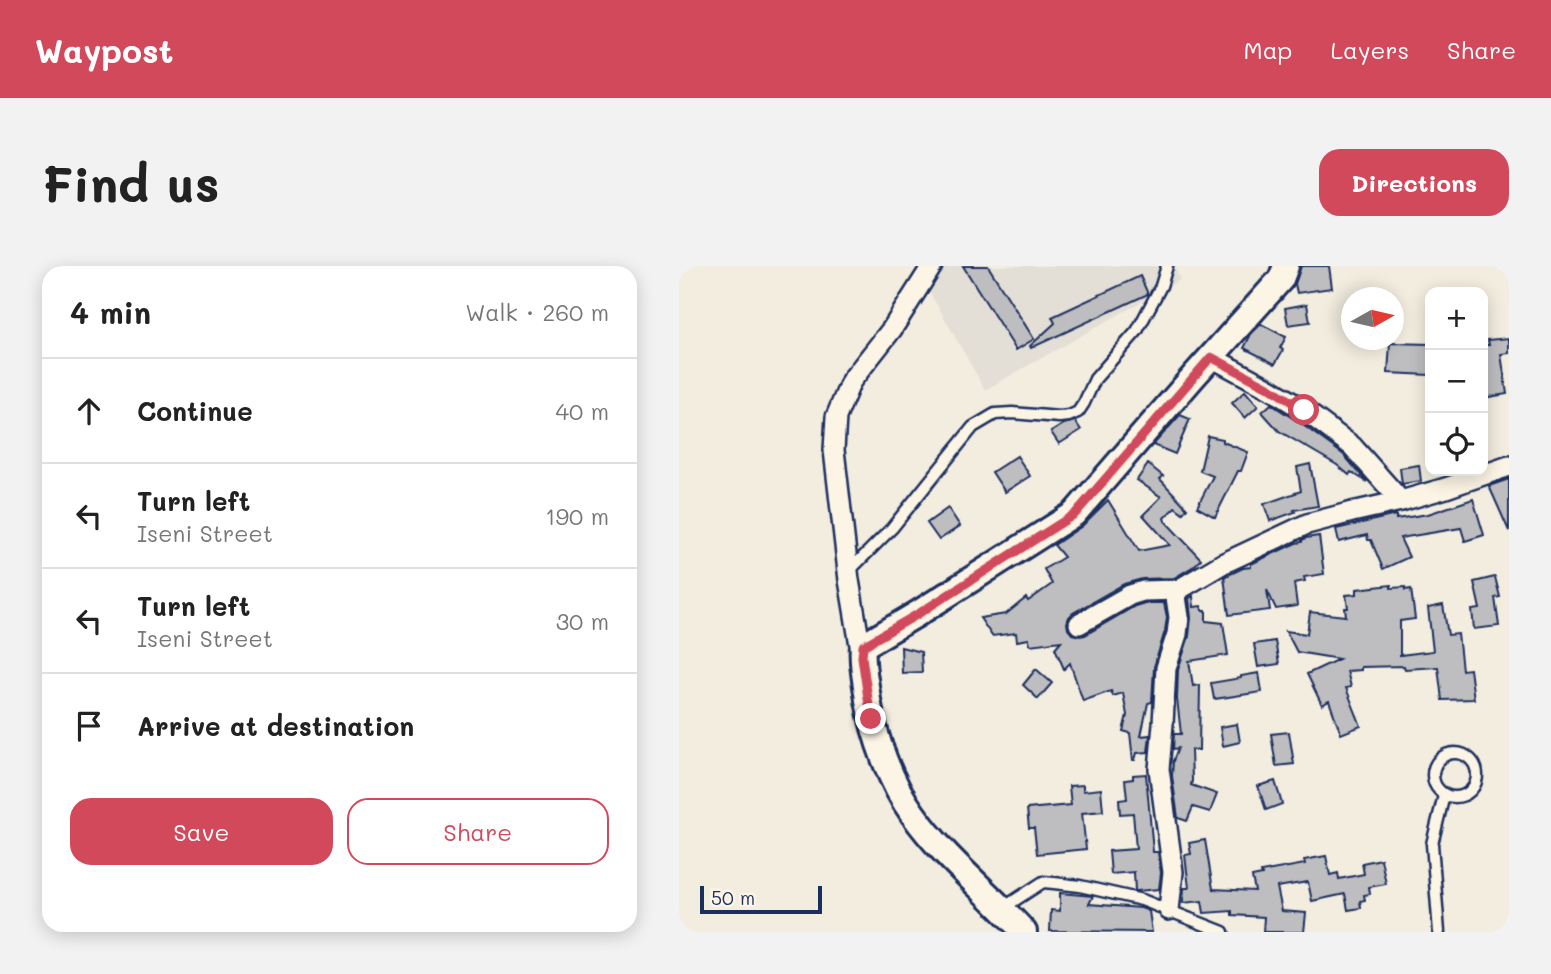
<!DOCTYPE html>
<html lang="en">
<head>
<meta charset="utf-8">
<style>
  body { margin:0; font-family:Mali,sans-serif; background:#f2f2f2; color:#222 }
  .controls { position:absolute; right:21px; top:21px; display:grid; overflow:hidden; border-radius:14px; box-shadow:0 4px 18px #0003 }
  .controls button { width:63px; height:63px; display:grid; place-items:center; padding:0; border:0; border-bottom:2px solid #e0e0e0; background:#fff; color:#222; font:35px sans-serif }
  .compass { position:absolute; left:662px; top:21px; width:63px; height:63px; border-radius:50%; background:#fff; box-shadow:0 4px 18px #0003; rotate:82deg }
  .scale { position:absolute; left:21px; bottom:18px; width:122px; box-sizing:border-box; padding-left:7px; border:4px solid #1b2f5e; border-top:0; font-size:19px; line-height:24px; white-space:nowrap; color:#1b2f5e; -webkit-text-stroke:5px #fcf5e5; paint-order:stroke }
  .stop { position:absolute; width:21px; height:21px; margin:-16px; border:5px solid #d1495b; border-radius:50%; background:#fff }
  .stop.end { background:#d1495b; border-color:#fff; box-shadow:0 2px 7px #0008 }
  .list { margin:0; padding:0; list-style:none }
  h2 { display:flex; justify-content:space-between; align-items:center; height:91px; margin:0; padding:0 28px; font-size:30px }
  h2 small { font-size:23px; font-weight:400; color:#767676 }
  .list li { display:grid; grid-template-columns:46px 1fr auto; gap:21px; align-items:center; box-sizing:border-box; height:105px; padding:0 28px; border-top:2px solid #e0e0e0 }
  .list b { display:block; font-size:26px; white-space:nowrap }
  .list p { margin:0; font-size:23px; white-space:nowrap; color:#767676 }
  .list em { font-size:23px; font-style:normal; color:#767676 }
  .actions { display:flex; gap:14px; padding:21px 28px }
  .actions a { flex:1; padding:16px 0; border:2px solid #d1495b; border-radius:21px; text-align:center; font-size:24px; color:#d1495b }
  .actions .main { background:#d1495b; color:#fff }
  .icon { flex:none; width:38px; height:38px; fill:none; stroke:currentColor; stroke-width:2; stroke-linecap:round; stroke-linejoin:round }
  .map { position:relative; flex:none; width:830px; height:666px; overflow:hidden; border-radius:21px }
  header { display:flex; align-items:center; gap:42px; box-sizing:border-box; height:98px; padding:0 35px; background:#d1495b; color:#fff }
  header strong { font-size:33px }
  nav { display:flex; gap:38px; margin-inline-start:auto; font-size:24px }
  .intro { display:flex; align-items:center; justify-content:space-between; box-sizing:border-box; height:168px; padding:0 42px }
  h1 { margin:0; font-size:49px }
  .button { padding:18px 32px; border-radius:21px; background:#d1495b; color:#fff; font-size:24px; font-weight:700 }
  main { display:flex; gap:42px; padding:0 42px }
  aside { flex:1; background:#fff; border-radius:21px; box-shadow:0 4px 18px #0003 }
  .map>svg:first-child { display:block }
  .built { fill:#e3dfd6 }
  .building { fill:#bebec0; stroke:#1b2f5e; stroke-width:2 }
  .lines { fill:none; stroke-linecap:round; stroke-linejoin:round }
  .service-casing { stroke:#1b2f5e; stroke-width:15 }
  .minor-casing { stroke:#1b2f5e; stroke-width:24 }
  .tertiary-casing { stroke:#1b2f5e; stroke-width:30 }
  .service { stroke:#fcf5e5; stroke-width:10 }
  .minor { stroke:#fcf5e5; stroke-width:19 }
  .tertiary { stroke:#fcf5e5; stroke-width:24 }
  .route { stroke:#d1495b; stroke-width:9 }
</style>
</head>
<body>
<header>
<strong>Waypost</strong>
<nav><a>Map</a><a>Layers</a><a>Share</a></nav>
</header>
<div class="intro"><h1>Find us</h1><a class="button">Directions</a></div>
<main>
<aside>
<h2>4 min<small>Walk · 260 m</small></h2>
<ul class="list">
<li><svg class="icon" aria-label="ahead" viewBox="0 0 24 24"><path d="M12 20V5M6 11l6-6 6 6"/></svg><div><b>Continue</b></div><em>40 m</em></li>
<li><svg class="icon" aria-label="left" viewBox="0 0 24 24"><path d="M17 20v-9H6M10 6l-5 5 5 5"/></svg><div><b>Turn left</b><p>Iseni Street</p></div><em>190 m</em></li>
<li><svg class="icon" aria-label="left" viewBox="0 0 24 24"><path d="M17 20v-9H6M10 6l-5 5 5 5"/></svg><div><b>Turn left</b><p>Iseni Street</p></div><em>30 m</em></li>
<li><svg class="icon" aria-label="arrive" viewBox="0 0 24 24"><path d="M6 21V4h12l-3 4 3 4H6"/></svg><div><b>Arrive at destination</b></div></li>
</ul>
<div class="actions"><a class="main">Save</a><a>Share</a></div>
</aside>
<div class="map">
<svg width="830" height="666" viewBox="0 0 830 666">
  <rect width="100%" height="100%" fill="#f3ede0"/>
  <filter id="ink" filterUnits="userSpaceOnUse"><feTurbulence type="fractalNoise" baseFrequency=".0143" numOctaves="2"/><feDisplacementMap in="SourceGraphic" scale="14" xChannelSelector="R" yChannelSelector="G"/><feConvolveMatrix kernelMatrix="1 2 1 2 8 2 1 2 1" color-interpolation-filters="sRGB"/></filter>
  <g filter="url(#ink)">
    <!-- built -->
    <path class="built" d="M236 0H496L501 14 306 124Z"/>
    <!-- building -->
    <g class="building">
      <path d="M284 0H309L355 73 337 84Z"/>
      <path d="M622 0H650L653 22 618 27 616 18Z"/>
      <path d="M461 10 469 28 352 82 351 80 376 57 373 51Z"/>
      <path d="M628 38 631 56 609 59 606 42Z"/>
      <path d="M582 58 607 71 601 82 604 84 596 98 565 82 572 68Z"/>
      <path d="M830 72V87L822 88 828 128 804 132V79H810L809 74Z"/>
      <path d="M711 77 751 78V109L709 107Z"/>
      <path d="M566 125 579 140 566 152 553 137Z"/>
      <path d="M592 138 621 157 665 189 688 216 672 206 670 209 658 199 600 165 583 146Z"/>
      <path d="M501 149 511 153 496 188 474 179Z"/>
      <path d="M396 155 402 164 380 178 372 166 385 158Z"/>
      <path d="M529 170 544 173V176L569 186 562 205H559L536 251 518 241 534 210 521 205Z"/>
      <path d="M338 190 351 210 326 226 313 206Z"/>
      <path d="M469 198 484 210 481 213 508 242 504 247 496 241 485 252 486 255 522 293 515 300 495 312 463 313 445 318 394 347 390 351 388 357 389 363 393 368 401 370 406 369 456 340 466 337H485L488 351 486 365 475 401 473 436 469 437 462 470 471 469 469 486 458 487 456 494H454L451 467 444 465 448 449 444 427 434 430 432 425 404 435 391 397 385 403 376 382 382 375 351 379 350 373 338 375 337 367 313 370 301 352 327 348 347 332 349 335 373 318 365 303 385 291 375 279 403 260 429 234 460 285 491 279 464 249 482 231 458 214Z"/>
      <path d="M631 198 639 240 615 244 616 246 591 255 585 238 622 225 618 201Z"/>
      <path d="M740 199 742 215 723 218 721 202Z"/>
      <path d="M830 213V265L810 220Z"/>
      <path d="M794 233 805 269 786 275 782 262 721 272 730 291 704 303 692 274H689L688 269 660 276 657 263 717 249V253L749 248Z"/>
      <path d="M269 242 281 260 260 274 248 257Z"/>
      <path d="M640 270 645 308 625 311 626 315 615 317 618 340 597 343 588 324 591 344 550 349 545 311 564 302 572 301V298L617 277 623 276V274L627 272Z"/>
      <path d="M816 311 821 331 816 332 820 360 795 363 793 344 801 343 795 316Z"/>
      <path d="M712 319V322L726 321V324L732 323 736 353 721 355V389L754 385 749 342 764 339 769 369 779 368 783 404 791 403 795 433 763 434 759 401 726 403 725 400 682 401V404L668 405 672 421 667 422 682 460 662 468 650 435 643 439 628 408 660 393 618 386 607 365 628 368 631 346 667 350 666 342H669L667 329 678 328V323Z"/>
      <path d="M514 330 515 341 522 340 523 344H527V355L544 357 549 389 510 395 514 420 521 419 520 484H512L513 515 512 519 538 528 531 546 514 541 508 555 499 552 493 510 494 495 499 482 494 483 495 468H502L498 433 499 404 510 370 512 352 510 332Z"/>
      <path d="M596 375 600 398 579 401 575 378Z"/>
      <path d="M222 381 242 386 243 406 223 407Z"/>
      <path d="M357 403 373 417 359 433 344 419Z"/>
      <path d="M580 407 583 426 535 433 532 417 562 412V410Z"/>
      <path d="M558 458 561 476 544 480 541 461Z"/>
      <path d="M610 466 615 498 597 500 592 468Z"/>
      <path d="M467 508 474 586H479L482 607 480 623 458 625H456L455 606 432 608 430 585 457 583 454 547 441 548 440 534 448 533 446 514 454 513V509Z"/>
      <path d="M596 515 603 538 587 544 579 520Z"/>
      <path d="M404 519V525L422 523 424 545 403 547 407 583 358 588 355 562H350L348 543 392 539 390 520Z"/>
      <path d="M526 574 534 623 576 625 573 611 583 609 582 606 626 598 625 594 647 590 651 609 659 607 660 613 685 608 683 597 702 593 707 618 690 621 691 628 685 629 686 634 681 635 682 642 669 644 666 628 633 635 629 616 598 621 603 645 627 647 625 666H584L585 651 553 649V645L525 647 523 635 504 637 505 622H510L506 589 512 588 510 577Z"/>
      <path d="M381 627 414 630 410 638 462 642 470 645 473 666 371 665 372 644 381 645Z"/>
    </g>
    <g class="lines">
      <defs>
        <g id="service">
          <path d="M170 305 213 262 294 161 316 148 333 147 380 151 390 150 399 146 405 137 416 113 458 65 482 20 488 0"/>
          <circle cx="776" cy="509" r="22"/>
          <path d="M324 642 364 616 375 617 401 620 463 634 544 666"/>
          <path d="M760 666 753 578 765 529"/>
        </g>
        <g id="minor">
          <path d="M532 91 591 123 625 144 673 180 722 235"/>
          <path d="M400 358 451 329 464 325 499 324"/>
          <path d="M183 391 170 314 155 184 157 151 172 115 213 63 253 0"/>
          <path d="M490 644 494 606 480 503 484 458 487 402 498 368 500 351 497 331 499 324 543 298 628 258 673 246 722 235 767 222 830 200"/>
        </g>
        <path id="tertiary" d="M345 666C309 626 265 592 234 548 212 518 195 471 189 434 187 416 182 398 184 380L238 348 395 248 514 111 602 13 607 0"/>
      </defs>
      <!-- service casing -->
      <use href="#service" class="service-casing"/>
      <!-- minor casing -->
      <use href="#minor" class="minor-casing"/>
      <!-- tertiary casing -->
      <use href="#tertiary" class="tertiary-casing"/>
      <!-- service -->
      <use href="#service" class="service"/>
      <!-- minor -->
      <use href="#minor" class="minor"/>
      <!-- tertiary -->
      <use href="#tertiary" class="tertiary"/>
    </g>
  </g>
  <g class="lines" filter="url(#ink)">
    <!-- route -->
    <path class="route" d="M192 453 183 391 184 380 239 348 396 248 532 91 591 122 625 144"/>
  </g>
</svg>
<div class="controls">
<button>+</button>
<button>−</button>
<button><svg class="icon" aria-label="locate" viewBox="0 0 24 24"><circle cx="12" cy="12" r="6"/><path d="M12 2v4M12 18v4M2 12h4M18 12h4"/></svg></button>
</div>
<svg class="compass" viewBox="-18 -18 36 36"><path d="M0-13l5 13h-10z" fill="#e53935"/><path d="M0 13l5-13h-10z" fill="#767676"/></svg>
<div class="scale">50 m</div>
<div class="stop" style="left:625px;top:144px"></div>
<div class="stop end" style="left:192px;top:453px"></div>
</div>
</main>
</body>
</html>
